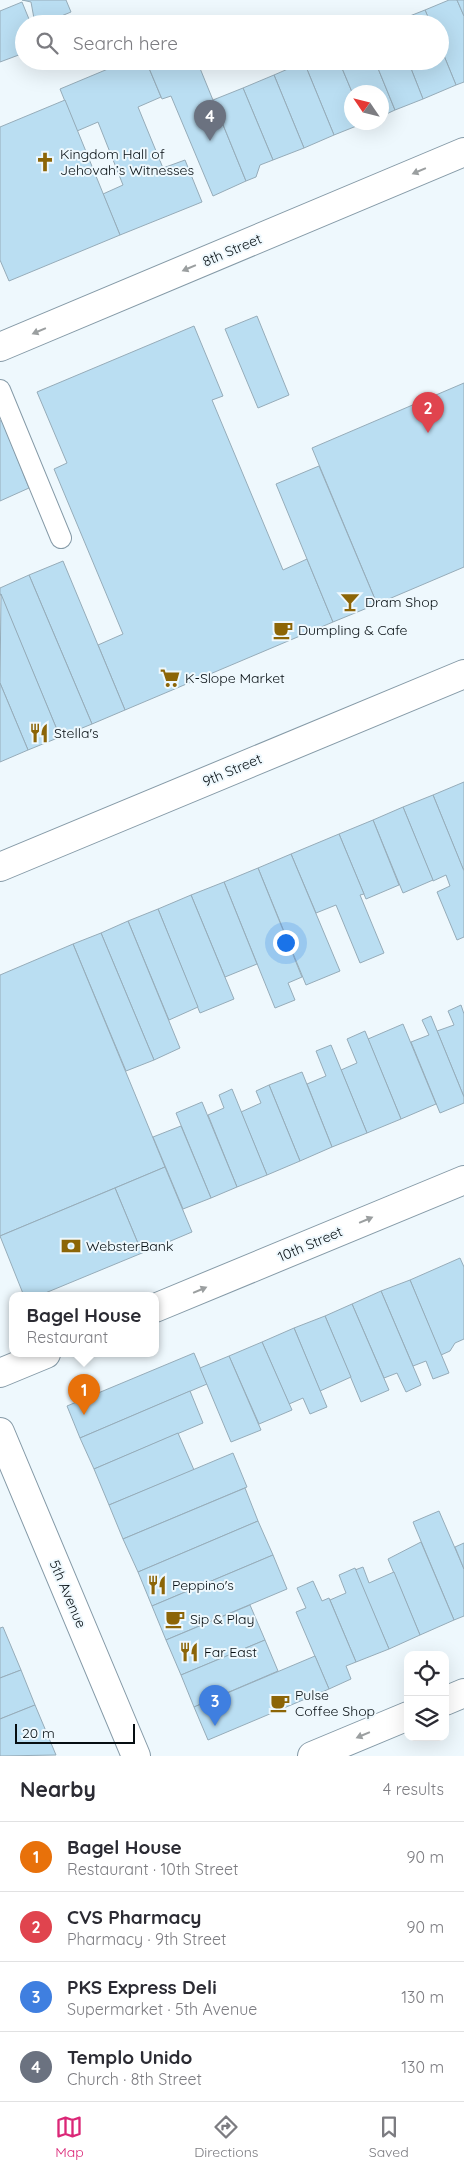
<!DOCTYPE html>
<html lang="en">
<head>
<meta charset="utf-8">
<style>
  body { margin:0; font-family:Quicksand,sans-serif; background:#f7f7f7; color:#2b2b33 }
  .controls { position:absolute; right:15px; bottom:15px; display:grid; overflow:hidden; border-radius:10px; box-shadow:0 5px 20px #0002 }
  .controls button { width:45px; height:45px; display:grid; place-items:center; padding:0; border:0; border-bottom:1px solid #e1e1e2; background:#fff; color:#2b2b33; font:25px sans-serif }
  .compass { position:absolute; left:344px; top:85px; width:45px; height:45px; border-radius:50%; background:#fff; box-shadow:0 5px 20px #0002; rotate:305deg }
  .scale { position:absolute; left:15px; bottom:12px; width:120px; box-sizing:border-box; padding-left:5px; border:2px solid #060e12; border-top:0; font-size:14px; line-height:18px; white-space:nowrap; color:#060e12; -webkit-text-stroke:4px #eef8fd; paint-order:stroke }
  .you { position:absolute; left:285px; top:942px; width:18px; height:18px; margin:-12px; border:4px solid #fff; border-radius:50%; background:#1a73e8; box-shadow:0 0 0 8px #1a73e833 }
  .badge { display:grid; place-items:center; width:32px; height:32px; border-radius:50%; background:#db2777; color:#fff; font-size:16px; font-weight:700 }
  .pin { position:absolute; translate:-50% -41px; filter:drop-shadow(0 1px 2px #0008) }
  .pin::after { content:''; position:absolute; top:26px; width:18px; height:15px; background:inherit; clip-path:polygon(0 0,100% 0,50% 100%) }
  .popup { position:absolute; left:9px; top:1292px; width:150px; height:65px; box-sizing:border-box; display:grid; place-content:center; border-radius:10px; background:#fff; filter:drop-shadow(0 1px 4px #0005); font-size:16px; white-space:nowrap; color:#7c7c81 }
  .popup b { font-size:19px; color:#2b2b33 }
  .popup::after { content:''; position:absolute; left:50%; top:100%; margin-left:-10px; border:10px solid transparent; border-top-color:#fff }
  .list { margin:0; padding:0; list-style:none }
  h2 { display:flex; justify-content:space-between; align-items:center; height:65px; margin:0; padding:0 20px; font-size:21px }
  h2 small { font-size:16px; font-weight:400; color:#7c7c81 }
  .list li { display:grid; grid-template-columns:32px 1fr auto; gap:15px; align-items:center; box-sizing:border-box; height:70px; padding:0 20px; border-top:1px solid #e1e1e2 }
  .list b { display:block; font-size:19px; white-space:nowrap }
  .list p { margin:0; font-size:16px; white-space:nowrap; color:#7c7c81 }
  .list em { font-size:16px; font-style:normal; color:#7c7c81 }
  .icon { flex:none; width:28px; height:28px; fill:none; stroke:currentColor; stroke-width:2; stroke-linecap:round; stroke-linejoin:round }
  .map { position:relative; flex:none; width:464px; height:1756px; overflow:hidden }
  .search { position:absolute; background:#fff; box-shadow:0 5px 20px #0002; left:15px; right:15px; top:15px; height:55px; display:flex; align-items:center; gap:12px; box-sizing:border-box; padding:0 18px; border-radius:28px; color:#7c7c81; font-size:19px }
  .sheet { height:345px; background:#fff }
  nav { display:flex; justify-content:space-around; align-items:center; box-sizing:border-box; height:70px; border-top:1px solid #e1e1e2; background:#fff; font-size:14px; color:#7c7c81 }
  nav a { display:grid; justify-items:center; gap:2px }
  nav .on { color:#db2777 }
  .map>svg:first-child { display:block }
  .building { fill:#badef2; stroke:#96acb9 }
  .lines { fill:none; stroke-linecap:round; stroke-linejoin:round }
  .lane-casing { stroke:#859aa7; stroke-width:22 }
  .street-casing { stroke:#859aa7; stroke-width:30 }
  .secondary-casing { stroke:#859aa7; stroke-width:30 }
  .lane { stroke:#fff; stroke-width:20 }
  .street { stroke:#fff; stroke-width:28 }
  .secondary { stroke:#fff; stroke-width:28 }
  .oneway { fill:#9b9fa0 }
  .labels { text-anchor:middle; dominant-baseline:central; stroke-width:4; stroke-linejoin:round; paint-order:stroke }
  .poi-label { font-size:14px; fill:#060e12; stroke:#eef8fd; text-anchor:start }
  .street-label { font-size:14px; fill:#060e12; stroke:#eef8fd }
</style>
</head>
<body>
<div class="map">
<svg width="464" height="1756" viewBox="0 0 464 1756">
  <rect width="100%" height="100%" fill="#eef8fd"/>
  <!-- building -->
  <g class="building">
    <path d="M22 0H66L71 12 42 24H35L31 2Z"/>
    <path d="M449 0H457L464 16V82L456 85 440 46V24H431L425 10Z"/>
    <path d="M457 0H464V16Z"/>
    <path d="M22 2 31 24H24V53L0 62V11Z"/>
    <path d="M425 10 431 24H392V23Z"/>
    <path d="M440 46 456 85 423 99 408 61H440Z"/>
    <path d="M127 61H146L161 97 138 107 163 168 185 160 202 202 120 235 103 194 123 185 98 122 77 131 60 89Z"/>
    <path d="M146 61H197L246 181 213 196 171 96 162 99Z"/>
    <path d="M307 61H339L352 92V122L364 123 334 135 304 62Z"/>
    <path d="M339 61H375L395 110 382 116V92H352Z"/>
    <path d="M375 61H408L423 99 395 110Z"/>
    <path d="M304 62 334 135 304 148 274 75Z"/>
    <path d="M274 75 304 148 273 160 243 88Z"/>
    <path d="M243 88 273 160 260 165 256 177 246 181 213 100Z"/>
    <path d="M65 100 120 235 9 281 0 260V127Z"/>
    <path d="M257 316 289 395 258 408 225 329Z"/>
    <path d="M194 326 223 396 212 400 283 570 307 559 333 622 125 710 98 645 123 634 54 469 67 463 37 392Z"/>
    <path d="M464 383V567L377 604 312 448Z"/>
    <path d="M2 420 29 488 0 501V421Z"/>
    <path d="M319 466 377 604 333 622 276 484Z"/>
    <path d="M63 561 125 710 92 724 29 575Z"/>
    <path d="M29 575 92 724 60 737 0 593V588Z"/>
    <path d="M1 594 60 737 28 750 0 683Z"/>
    <path d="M0 683 28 750 0 762Z"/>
    <path d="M464 782V869H463L433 795Z"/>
    <path d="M433 795 464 871V937L457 940 437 892 450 886 446 875 433 881 403 807Z"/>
    <path d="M403 807 433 880 403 893 373 820Z"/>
    <path d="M373 820 399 885 366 899 339 834Z"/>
    <path d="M339 834 364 894 360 895 384 953 360 963 336 905 316 913 291 854Z"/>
    <path d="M291 854 340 971 306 985 258 868Z"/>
    <path d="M258 868 302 977 288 983 295 1000 275 1008 224 882Z"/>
    <path d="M224 882 257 964 225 977 191 895Z"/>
    <path d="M191 895 234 999 200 1013 158 909Z"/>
    <path d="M158 909 198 1007 169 1020 128 921Z"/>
    <path d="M128 921 180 1048 154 1060 101 933Z"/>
    <path d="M101 933 154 1060 126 1071 73 944Z"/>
    <path d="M73 944 165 1167 0 1236V975Z"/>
    <path d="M461 1005 464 1014V1097L437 1031 454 1025 448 1011Z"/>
    <path d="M431 1016 464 1097V1103L440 1113 411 1042 429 1035 422 1020Z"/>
    <path d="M403 1024 436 1104 401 1119 368 1039Z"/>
    <path d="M365 1031 401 1119 367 1133 341 1070 357 1063 347 1039Z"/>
    <path d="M331 1045 367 1133 332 1147 307 1084 326 1076 316 1051Z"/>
    <path d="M302 1072 332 1147 300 1161 269 1085Z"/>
    <path d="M269 1085 300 1161 267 1175 241 1112 261 1103 256 1091Z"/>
    <path d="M232 1089 267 1175 237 1187 208 1115 224 1108 219 1095Z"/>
    <path d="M202 1102 237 1187 211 1198 176 1113Z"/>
    <path d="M181 1126 211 1198 183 1209 153 1137Z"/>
    <path d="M165 1167 192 1232 142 1253 115 1188Z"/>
    <path d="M115 1188 142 1253 38 1296H24L0 1236Z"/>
    <path d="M460 1258 464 1267V1339L455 1343 450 1351 441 1355 410 1280Z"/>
    <path d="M410 1280 449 1373 433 1379 426 1361 413 1366 381 1291Z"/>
    <path d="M381 1291 421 1385 406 1392 397 1373 384 1378 352 1304Z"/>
    <path d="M352 1304 389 1390 361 1402 325 1316Z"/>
    <path d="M325 1316 351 1377 320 1391 294 1328Z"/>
    <path d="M294 1328 327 1407 310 1414 303 1398 289 1404 262 1342Z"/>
    <path d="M262 1342 292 1410 259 1424 229 1356Z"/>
    <path d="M194 1353 207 1384 80 1438 67 1406Z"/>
    <path d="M229 1356 261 1430 231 1442 200 1368Z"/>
    <path d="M190 1391 203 1423 94 1469 80 1438Z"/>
    <path d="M178 1433 194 1470 109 1505 94 1469Z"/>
    <path d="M233 1453 247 1487 123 1539 109 1505Z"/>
    <path d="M245 1488 258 1521 138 1572 123 1539Z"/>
    <path d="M439 1511 464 1569V1616L454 1620 413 1522Z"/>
    <path d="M258 1521 273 1555 152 1606 138 1572Z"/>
    <path d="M421 1542 454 1620 420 1635 388 1559Z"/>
    <path d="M464 1543V1569L455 1547Z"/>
    <path d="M273 1555 287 1589 166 1640 152 1606Z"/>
    <path d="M363 1567 369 1583 394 1572 420 1635 389 1649 355 1570Z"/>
    <path d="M355 1568 389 1649 356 1662 330 1600 346 1593 339 1575Z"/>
    <path d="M313 1581 322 1601 329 1598 356 1662 346 1666 351 1679 329 1689 296 1612 306 1608 297 1588Z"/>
    <path d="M250 1605 265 1640 181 1675 166 1640Z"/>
    <path d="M3 1627 21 1670 0 1678V1628Z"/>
    <path d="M265 1640 278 1671 194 1707 181 1675Z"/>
    <path d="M315 1656 329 1689 208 1740 194 1707Z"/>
    <path d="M21 1670 35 1705 0 1719V1678Z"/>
    <path d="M35 1705 56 1755 0 1756V1719Z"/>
  </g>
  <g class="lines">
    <defs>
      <path id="lane" d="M0 390 61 538"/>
      <g id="street">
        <path d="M0 347 464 152"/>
        <path d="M155 1308 464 1180"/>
        <path d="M0 1373 46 1354"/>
        <path d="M445 1701 464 1693"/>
        <path d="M312 1756 408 1716"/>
      </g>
      <g id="secondary">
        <path d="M0 867 464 674"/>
        <path d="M0 1432 136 1756"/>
      </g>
    </defs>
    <!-- lane casing -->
    <use href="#lane" class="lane-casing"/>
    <!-- street casing -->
    <use href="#street" class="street-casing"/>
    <!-- secondary casing -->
    <use href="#secondary" class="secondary-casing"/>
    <!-- lane -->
    <use href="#lane" class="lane"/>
    <!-- street -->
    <use href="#street" class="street"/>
    <!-- secondary -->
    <use href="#secondary" class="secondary"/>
  </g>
  <!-- one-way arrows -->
  <defs><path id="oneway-solid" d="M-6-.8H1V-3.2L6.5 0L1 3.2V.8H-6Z" transform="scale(1.25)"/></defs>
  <g class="oneway">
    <use href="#oneway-solid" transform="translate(419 171) rotate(157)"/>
    <use href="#oneway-solid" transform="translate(189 268) rotate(157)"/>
    <use href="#oneway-solid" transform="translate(39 331) rotate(157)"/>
    <use href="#oneway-solid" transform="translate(366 1220) rotate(-23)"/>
    <use href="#oneway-solid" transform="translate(200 1290) rotate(-23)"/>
    <use href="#oneway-solid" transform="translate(363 1735) rotate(157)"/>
  </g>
  <!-- icons -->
  <defs>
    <symbol id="church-bare" viewBox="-9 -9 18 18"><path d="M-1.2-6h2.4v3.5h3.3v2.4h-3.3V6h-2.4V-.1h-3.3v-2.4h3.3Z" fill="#8c6507" stroke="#eef8fd" stroke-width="2.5" paint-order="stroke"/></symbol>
    <symbol id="bar-bare" viewBox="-9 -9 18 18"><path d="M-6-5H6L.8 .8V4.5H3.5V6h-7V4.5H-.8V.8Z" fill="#8c6507" stroke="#eef8fd" stroke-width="2.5" paint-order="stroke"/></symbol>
    <symbol id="cafe-bare" viewBox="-9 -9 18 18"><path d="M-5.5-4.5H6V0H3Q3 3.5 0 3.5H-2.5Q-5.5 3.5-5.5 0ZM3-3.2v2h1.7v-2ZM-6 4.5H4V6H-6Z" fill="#8c6507" stroke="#eef8fd" stroke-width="2.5" paint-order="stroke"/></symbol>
    <symbol id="supermarket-bare" viewBox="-9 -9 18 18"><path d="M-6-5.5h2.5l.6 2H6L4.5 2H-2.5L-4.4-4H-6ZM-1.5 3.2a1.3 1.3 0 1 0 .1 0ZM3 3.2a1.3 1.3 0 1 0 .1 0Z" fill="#8c6507" stroke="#eef8fd" stroke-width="2.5" paint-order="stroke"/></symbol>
    <symbol id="restaurant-bare" viewBox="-9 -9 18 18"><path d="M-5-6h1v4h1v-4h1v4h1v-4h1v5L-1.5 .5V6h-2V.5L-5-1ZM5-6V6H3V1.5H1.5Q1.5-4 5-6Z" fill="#8c6507" stroke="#eef8fd" stroke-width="2.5" paint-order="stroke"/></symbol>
    <symbol id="bank-bare" viewBox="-9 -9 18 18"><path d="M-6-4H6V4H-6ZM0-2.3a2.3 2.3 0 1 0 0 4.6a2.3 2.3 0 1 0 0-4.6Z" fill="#8c6507" stroke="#eef8fd" stroke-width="2.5" paint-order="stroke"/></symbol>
  </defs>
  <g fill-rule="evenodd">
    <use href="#church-bare" x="31" y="148" width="28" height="28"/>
    <use href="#bar-bare" x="336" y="588" width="28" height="28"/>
    <use href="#cafe-bare" x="269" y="616" width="28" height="28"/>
    <use href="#supermarket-bare" x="156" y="664" width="28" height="28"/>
    <use href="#restaurant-bare" x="25" y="719" width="28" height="28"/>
    <use href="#bank-bare" x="57" y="1232" width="28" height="28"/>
    <use href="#restaurant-bare" x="143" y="1571" width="28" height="28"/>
    <use href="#cafe-bare" x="161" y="1605" width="28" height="28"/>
    <use href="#restaurant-bare" x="175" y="1638" width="28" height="28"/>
    <use href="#cafe-bare" x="266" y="1689" width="28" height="28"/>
  </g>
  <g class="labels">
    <!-- poi labels -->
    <g class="poi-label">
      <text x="60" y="154">Kingdom Hall of<tspan x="60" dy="16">Jehovah’s Witnesses</tspan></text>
      <text x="365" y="602">Dram Shop</text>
      <text x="298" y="630">Dumpling &amp; Cafe</text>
      <text x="185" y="678">K-Slope Market</text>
      <text x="54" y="733">Stella's</text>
      <text x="86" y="1246">WebsterBank</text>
      <text x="172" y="1585">Peppino's</text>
      <text x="190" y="1619">Sip &amp; Play</text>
      <text x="204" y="1652">Far East</text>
      <text x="295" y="1695">Pulse<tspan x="295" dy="16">Coffee Shop</tspan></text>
    </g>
    <!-- street labels -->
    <g class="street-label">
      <text transform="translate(232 250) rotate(-23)">8th Street</text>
      <text transform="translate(232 770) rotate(-23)">9th Street</text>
      <text transform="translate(310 1244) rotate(-23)">10th Street</text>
      <text transform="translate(68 1594) rotate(67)">5th Avenue</text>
    </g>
  </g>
</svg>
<div class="controls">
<button><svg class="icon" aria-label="locate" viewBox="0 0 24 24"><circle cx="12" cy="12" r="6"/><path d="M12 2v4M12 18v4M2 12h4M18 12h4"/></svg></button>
<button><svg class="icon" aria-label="layers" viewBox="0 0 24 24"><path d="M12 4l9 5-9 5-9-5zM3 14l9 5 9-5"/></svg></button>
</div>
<svg class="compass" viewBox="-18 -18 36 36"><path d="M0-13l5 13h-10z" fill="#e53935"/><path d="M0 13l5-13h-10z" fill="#7c7c81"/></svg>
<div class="scale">20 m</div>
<div class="you"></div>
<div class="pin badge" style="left:84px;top:1415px;background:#e8710a">1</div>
<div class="popup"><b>Bagel House</b>Restaurant</div>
<div class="pin badge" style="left:428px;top:433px;background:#e0444e">2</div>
<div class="pin badge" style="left:215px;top:1726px;background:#3f7fe0">3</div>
<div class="pin badge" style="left:210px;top:141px;background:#6b7280">4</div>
<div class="search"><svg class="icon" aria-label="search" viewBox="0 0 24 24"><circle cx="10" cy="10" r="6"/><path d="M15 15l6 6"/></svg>Search here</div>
</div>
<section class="sheet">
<h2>Nearby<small>4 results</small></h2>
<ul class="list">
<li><span class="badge" style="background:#e8710a">1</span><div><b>Bagel House</b><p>Restaurant · 10th Street</p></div><em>90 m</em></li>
<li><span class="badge" style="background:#e0444e">2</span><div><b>CVS Pharmacy</b><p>Pharmacy · 9th Street</p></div><em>90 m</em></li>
<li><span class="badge" style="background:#3f7fe0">3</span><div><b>PKS Express Deli</b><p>Supermarket · 5th Avenue</p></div><em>130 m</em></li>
<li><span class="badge" style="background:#6b7280">4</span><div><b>Templo Unido</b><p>Church · 8th Street</p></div><em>130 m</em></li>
</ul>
</section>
<nav>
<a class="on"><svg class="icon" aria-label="map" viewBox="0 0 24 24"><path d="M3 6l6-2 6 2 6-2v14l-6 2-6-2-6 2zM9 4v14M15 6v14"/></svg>Map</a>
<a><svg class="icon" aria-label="directions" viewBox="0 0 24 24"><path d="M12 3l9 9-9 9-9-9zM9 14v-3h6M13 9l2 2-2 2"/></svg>Directions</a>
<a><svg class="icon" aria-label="saved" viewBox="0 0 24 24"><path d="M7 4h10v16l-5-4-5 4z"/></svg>Saved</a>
</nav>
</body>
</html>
